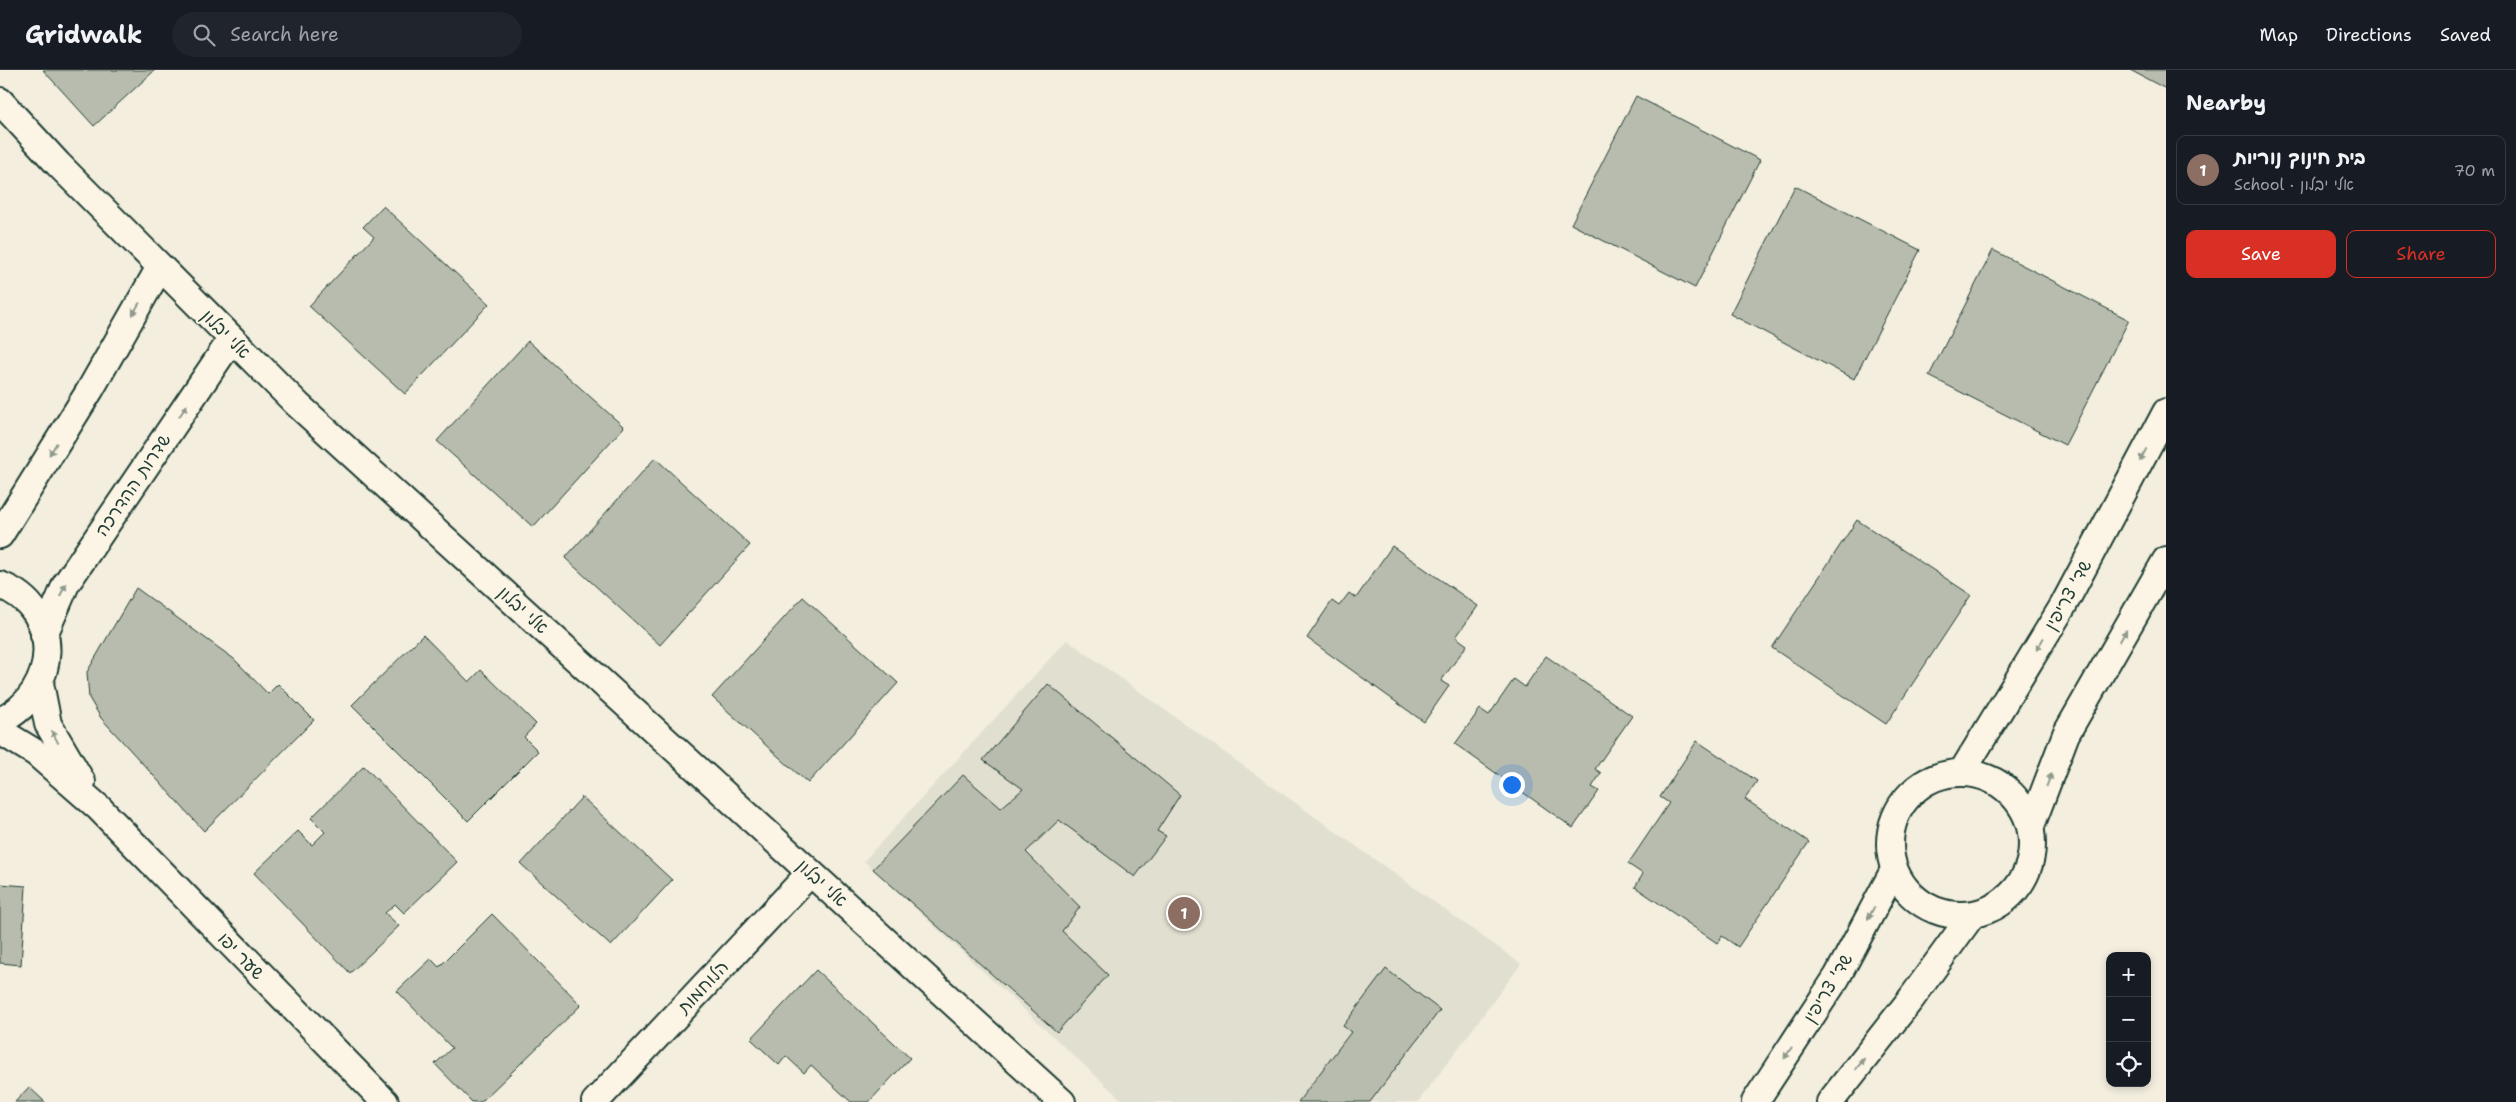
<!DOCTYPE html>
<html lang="en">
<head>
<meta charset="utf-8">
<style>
  body { margin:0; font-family:"Shantell Sans","Playpen Sans Hebrew",sans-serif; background:#20242c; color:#f1f3f6 }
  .controls { position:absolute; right:15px; bottom:15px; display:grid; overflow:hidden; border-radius:10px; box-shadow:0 2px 8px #0003 }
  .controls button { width:45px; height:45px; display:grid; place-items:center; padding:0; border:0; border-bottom:1px solid #363941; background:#171b24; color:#f1f3f6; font:25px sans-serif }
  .you { position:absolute; left:1511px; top:714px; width:18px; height:18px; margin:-12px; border:4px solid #fff; border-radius:50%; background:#1a73e8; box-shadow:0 0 0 8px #1a73e833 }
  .badge { display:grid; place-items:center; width:32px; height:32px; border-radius:50%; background:#d93025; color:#fff; font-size:16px; font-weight:700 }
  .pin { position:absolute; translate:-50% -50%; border:2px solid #fff; box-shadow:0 1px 5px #0006 }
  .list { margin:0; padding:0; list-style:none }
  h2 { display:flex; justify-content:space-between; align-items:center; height:65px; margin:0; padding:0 20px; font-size:21px }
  h2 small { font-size:16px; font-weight:400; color:#9ea1a6 }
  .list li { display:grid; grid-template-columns:32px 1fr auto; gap:15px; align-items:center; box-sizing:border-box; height:70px; margin:0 10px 10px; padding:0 10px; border:1px solid #363941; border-radius:10px }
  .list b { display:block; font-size:19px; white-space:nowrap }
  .list p { margin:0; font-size:16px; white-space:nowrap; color:#9ea1a6 }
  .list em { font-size:16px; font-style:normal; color:#9ea1a6 }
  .actions { display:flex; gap:10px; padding:15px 20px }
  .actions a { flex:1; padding:11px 0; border:1px solid #d93025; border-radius:10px; text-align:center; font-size:18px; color:#d93025 }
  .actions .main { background:#d93025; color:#fff }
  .icon { flex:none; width:28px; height:28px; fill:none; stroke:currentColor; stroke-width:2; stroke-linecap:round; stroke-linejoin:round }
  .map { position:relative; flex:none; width:2166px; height:1032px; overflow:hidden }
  header { display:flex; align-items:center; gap:30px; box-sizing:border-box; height:70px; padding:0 25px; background:#171b24; border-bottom:1px solid #363941 }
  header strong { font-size:24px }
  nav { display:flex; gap:28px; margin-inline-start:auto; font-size:18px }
  .search { width:350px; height:45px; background:#20242c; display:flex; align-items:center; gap:12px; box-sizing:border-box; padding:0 18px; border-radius:28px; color:#9ea1a6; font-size:19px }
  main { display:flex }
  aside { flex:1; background:#171b24 }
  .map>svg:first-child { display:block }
  .built { fill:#e1dfd0 }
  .building { fill:#b8bcae; stroke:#1f3d34 }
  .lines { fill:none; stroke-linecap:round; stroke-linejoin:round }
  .street-casing { stroke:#1f3d34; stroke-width:30 }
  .street { stroke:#fcf5e5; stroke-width:26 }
  .oneway { fill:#8e998c }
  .labels { text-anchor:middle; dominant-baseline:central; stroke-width:4; stroke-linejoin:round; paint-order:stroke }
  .street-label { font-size:18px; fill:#1f3d34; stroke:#fcf5e5 }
</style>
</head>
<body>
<header>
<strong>Gridwalk</strong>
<div class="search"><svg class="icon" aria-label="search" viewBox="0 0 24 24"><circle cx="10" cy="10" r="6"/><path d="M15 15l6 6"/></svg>Search here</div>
<nav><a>Map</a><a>Directions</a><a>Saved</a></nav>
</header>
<main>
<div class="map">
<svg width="2166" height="1032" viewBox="0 0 2166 1032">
  <rect width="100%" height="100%" fill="#f3eede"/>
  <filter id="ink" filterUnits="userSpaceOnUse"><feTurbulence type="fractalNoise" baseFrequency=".02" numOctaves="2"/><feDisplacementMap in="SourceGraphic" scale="10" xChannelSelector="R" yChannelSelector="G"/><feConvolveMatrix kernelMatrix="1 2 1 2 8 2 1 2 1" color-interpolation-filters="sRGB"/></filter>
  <g filter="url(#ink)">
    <!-- built -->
    <path class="built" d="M1067 570 1521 894 1418 1032H1124L864 791Z"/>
    <!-- building -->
    <g class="building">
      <path d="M43 0H155L94 56Z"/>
      <path d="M2130 0H2166V19Z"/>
      <path d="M1636 26 1760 90 1695 218 1571 154Z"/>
      <path d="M1795 116 1920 180 1854 309 1730 244Z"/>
      <path d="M383 136 489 234 405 324 309 236 374 167 363 157Z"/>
      <path d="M1993 180 2129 250 2065 375 1929 306Z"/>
      <path d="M528 271 624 357 533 457 437 371Z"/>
      <path d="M655 388 750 475 660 575 565 488Z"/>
      <path d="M1857 450 1971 525 1886 654 1772 578Z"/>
      <path d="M1392 476 1478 536 1456 567 1467 575 1441 611 1449 616 1424 652 1307 568 1332 531 1339 536 1349 523 1356 528Z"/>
      <path d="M136 518 234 589 268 624 278 614 314 650 204 761 101 648 89 628 87 602Z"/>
      <path d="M803 527 898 613 808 713 712 627Z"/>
      <path d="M423 565 469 612 481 600 536 654 524 667 538 681 468 751 352 635Z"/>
      <path d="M1546 586 1632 646 1595 699 1601 703 1592 717 1599 721 1573 758 1455 674 1480 639 1489 645 1514 609 1525 617Z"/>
      <path d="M1048 614 1180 725 1157 761 1166 766 1135 807 1059 750 1026 782 1080 837 1062 861 1108 905 1057 962 873 799 963 705 1001 738 1023 719 983 690Z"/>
      <path d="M1697 671 1757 711 1745 729 1809 772 1738 877 1722 866 1717 873 1635 817 1643 804 1628 794 1669 733 1660 727Z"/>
      <path d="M364 696 457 792 404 843 395 834 385 843 399 856 350 903 254 803 298 761 312 775 325 762 311 748Z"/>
      <path d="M582 727 672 810 611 876 521 794Z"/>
      <path d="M0 814 26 816 21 895 0 893Z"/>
      <path d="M492 844 581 935 481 1032H472L435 994 452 978 397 921 431 889 439 897Z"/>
      <path d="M1386 899 1440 940 1370 1032H1298L1351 962 1343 956Z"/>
      <path d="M816 900 910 988 869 1032H851L811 995 804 1003 786 986 779 995 751 969Z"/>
      <path d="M29 1017 45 1032H15Z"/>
    </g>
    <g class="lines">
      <defs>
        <g id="street">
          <path d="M0 31 58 94 298 335 1062 1032"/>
          <path d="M0 465 90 320 160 197"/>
          <path d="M0 515C64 539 60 623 0 651"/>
          <path d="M44 565 66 514 231 270"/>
          <path d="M40 613 48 654 82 712"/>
          <path d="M0 661 36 683 99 738 385 1032"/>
          <path d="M1962 702 2063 536 2166 342"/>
          <circle cx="1961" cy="774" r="71"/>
          <path d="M2031 756 2066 664 2166 490"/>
          <path d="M595 1032 810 803"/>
          <path d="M1755 1032 1837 907 1894 800"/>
          <path d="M1830 1032 1911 929 1972 845"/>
        </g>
      </defs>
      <!-- street casing -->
      <use href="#street" class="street-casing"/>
      <!-- street -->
      <use href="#street" class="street"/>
    </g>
    <!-- one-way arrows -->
    <defs><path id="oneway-solid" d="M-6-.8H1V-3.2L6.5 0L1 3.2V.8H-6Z" transform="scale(1.25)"/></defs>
    <g class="oneway">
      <use href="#oneway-solid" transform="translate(136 239) rotate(120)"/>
      <use href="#oneway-solid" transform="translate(183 341) rotate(-56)"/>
      <use href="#oneway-solid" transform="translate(53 379) rotate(122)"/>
      <use href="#oneway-solid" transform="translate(2143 385) rotate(118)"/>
      <use href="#oneway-solid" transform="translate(63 520) rotate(-64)"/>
      <use href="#oneway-solid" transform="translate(2123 566) rotate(-60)"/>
      <use href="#oneway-solid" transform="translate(2040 574) rotate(121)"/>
      <use href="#oneway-solid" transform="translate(55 667) rotate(-118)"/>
      <use href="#oneway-solid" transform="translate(2049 710) rotate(-69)"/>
      <use href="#oneway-solid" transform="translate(1871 843) rotate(118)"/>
      <use href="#oneway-solid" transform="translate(1788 983) rotate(123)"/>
      <use href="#oneway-solid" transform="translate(1860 994) rotate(-52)"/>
    </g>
  </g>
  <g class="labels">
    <!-- street labels -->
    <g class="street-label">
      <text transform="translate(226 264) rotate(45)">אלי יבלון</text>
      <text transform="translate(133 415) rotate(-56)">שדרות ההדרכה</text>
      <text transform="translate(2068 525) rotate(-61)">שד' צריפין</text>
      <text transform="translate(523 540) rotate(42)">אלי יבלון</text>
      <text transform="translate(822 813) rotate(42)">אלי יבלון</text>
      <text transform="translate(241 886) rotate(46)">שער יפו</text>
      <text transform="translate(703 917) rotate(-47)">הלוחמות</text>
      <text transform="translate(1828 918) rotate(-59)">שד' צריפין</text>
    </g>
  </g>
</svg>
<div class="controls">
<button>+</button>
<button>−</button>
<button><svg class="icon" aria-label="locate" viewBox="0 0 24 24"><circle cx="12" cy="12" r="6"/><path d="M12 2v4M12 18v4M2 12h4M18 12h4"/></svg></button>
</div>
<div class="you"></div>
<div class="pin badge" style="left:1184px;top:843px;background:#8d6e63">1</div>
</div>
<aside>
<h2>Nearby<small></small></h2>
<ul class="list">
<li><span class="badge" style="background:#8d6e63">1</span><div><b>בית חינוך נוריות</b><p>School · אלי יבלון</p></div><em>70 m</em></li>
</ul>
<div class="actions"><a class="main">Save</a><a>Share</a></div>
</aside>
</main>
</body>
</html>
